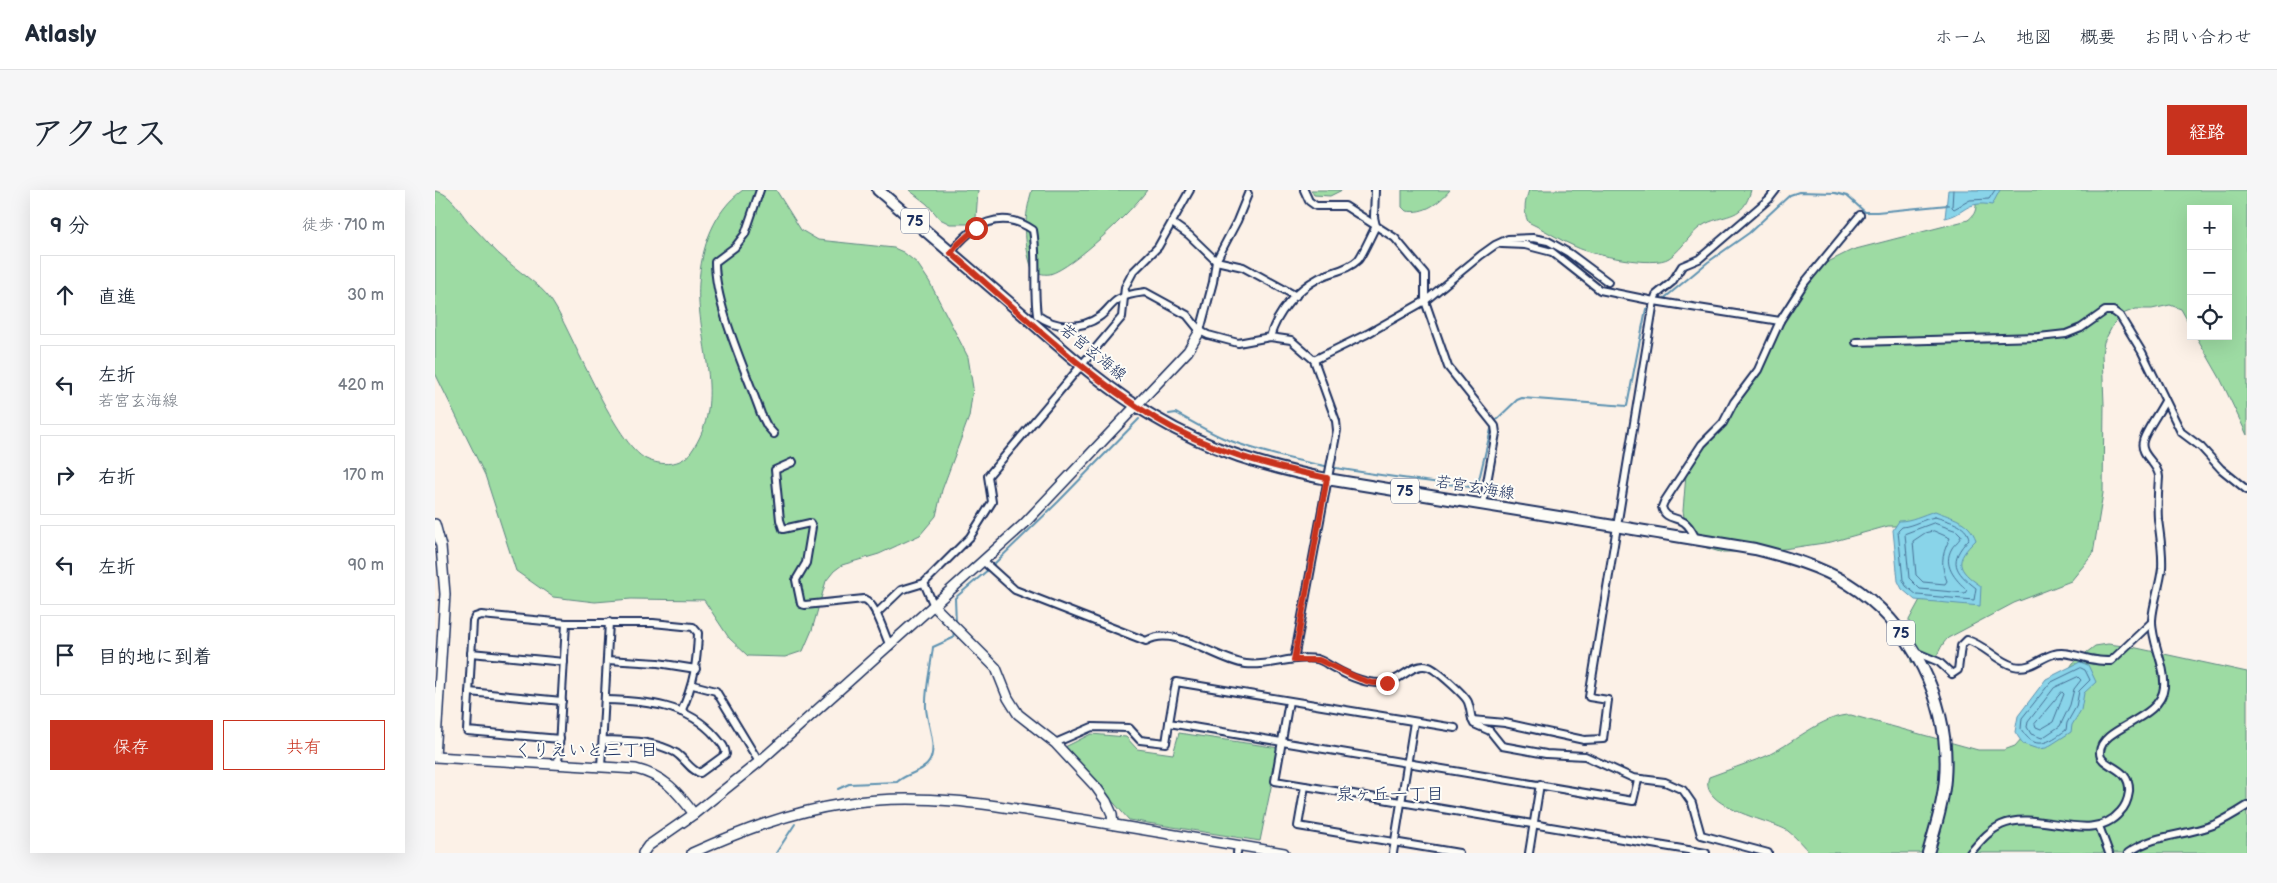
<!DOCTYPE html>
<html lang="ja">
<head>
<meta charset="utf-8">
<style>
  body { margin:0; font-family:"Balsamiq Sans","Klee One",sans-serif; background:#f6f6f7; color:#1f2937 }
  .controls { position:absolute; right:15px; top:15px; display:grid; overflow:hidden; border-radius:0px; box-shadow:0 5px 20px #0002 }
  .controls button { width:45px; height:45px; display:grid; place-items:center; padding:0; border:0; border-bottom:1px solid #e0e1e3; background:#fff; color:#1f2937; font:25px sans-serif }
  .stop { position:absolute; width:15px; height:15px; margin:-11px; border:4px solid #c8321e; border-radius:50%; background:#fff }
  .stop.end { background:#c8321e; border-color:#fff; box-shadow:0 1px 5px #0008 }
  .list { margin:0; padding:0; list-style:none }
  h2 { display:flex; justify-content:space-between; align-items:center; height:65px; margin:0; padding:0 20px; font-size:21px }
  h2 small { font-size:16px; font-weight:400; color:#747a83 }
  .list li { display:grid; grid-template-columns:32px 1fr auto; gap:15px; align-items:center; box-sizing:border-box; height:80px; margin:0 10px 10px; padding:0 10px; border:1px solid #e0e1e3; border-radius:0px }
  .list b { display:block; font-size:19px; white-space:nowrap }
  .list p { margin:0; font-size:16px; white-space:nowrap; color:#747a83 }
  .list em { font-size:16px; font-style:normal; color:#747a83 }
  .actions { display:flex; gap:10px; padding:15px 20px }
  .actions a { flex:1; padding:11px 0; border:1px solid #c8321e; border-radius:0px; text-align:center; font-size:18px; color:#c8321e }
  .actions .main { background:#c8321e; color:#fff }
  .icon { flex:none; width:28px; height:28px; fill:none; stroke:currentColor; stroke-width:2; stroke-linecap:round; stroke-linejoin:round }
  .map { position:relative; flex:none; width:1812px; height:663px; overflow:hidden; border-radius:0px }
  header { display:flex; align-items:center; gap:30px; box-sizing:border-box; height:70px; padding:0 25px; background:#fff; border-bottom:1px solid #e0e1e3 }
  header strong { font-size:24px }
  nav { display:flex; gap:28px; margin-inline-start:auto; font-size:18px }
  .intro { display:flex; align-items:center; justify-content:space-between; box-sizing:border-box; height:120px; padding:0 30px }
  h1 { margin:0; font-size:35px }
  .button { padding:12px 22px; border-radius:0px; background:#c8321e; color:#fff; font-size:18px; font-weight:700 }
  main { display:flex; gap:30px; padding:0 30px }
  aside { flex:1; background:#fff; border-radius:0px; box-shadow:0 5px 20px #0002 }
  .map>svg:first-child { display:block }
  .green { fill:#9ddba3; stroke:#5c8580 }
  .water { fill:#89d4e9; stroke:#5d92b1 }
  .lines { fill:none; stroke-linecap:round; stroke-linejoin:round }
  .shore { stroke:#477196; stroke-width:1 }
  .stream { stroke:#5d92b1; stroke-width:2 }
  .street-casing { stroke:#1b2f5e; stroke-width:10 }
  .secondary-casing { stroke:#1b2f5e; stroke-width:12 }
  .primary-casing { stroke:#1b2f5e; stroke-width:14 }
  .street { stroke:#fdfcf7; stroke-width:6 }
  .secondary { stroke:#fdfcf7; stroke-width:9 }
  .primary { stroke:#fdfcf7; stroke-width:10 }
  .route { stroke:#c8321e; stroke-width:6 }
  .labels { text-anchor:middle; dominant-baseline:central; stroke-width:4; stroke-linejoin:round; paint-order:stroke }
  .shield { fill:#fdfcf7; stroke:#5f6c8c; stroke-width:1 }
  .shield-label { font-size:15px; font-weight:bold; fill:#1b2f5e }
  .street-label { font-size:16px; fill:#1b2f5e; stroke:#fdfcf7 }
  .neighbourhood-label { font-size:18px; fill:#1b2f5e; stroke:#fdfcf7 }
</style>
</head>
<body>
<header>
<strong>Atlasly</strong>
<nav><a>ホーム</a><a>地図</a><a>概要</a><a>お問い合わせ</a></nav>
</header>
<div class="intro"><h1>アクセス</h1><a class="button">経路</a></div>
<main>
<aside>
<h2>9 分<small>徒歩 · 710 m</small></h2>
<ul class="list">
<li><svg class="icon" aria-label="ahead" viewBox="0 0 24 24"><path d="M12 20V5M6 11l6-6 6 6"/></svg><div><b>直進</b></div><em>30 m</em></li>
<li><svg class="icon" aria-label="left" viewBox="0 0 24 24"><path d="M17 20v-9H6M10 6l-5 5 5 5"/></svg><div><b>左折</b><p>若宮玄海線</p></div><em>420 m</em></li>
<li><svg class="icon" aria-label="right" viewBox="0 0 24 24"><path d="M7 20v-9h11M14 6l5 5-5 5"/></svg><div><b>右折</b></div><em>170 m</em></li>
<li><svg class="icon" aria-label="left" viewBox="0 0 24 24"><path d="M17 20v-9H6M10 6l-5 5 5 5"/></svg><div><b>左折</b></div><em>90 m</em></li>
<li><svg class="icon" aria-label="arrive" viewBox="0 0 24 24"><path d="M6 21V4h12l-3 4 3 4H6"/></svg><div><b>目的地に到着</b></div></li>
</ul>
<div class="actions"><a class="main">保存</a><a>共有</a></div>
</aside>
<div class="map">
<svg width="1812" height="663" viewBox="0 0 1812 663">
  <rect width="100%" height="100%" fill="#fcf1e7"/>
  <filter id="ink" filterUnits="userSpaceOnUse"><feTurbulence type="fractalNoise" baseFrequency=".02" numOctaves="2"/><feDisplacementMap in="SourceGraphic" scale="10" xChannelSelector="R" yChannelSelector="G"/><feConvolveMatrix kernelMatrix="1 2 1 2 8 2 1 2 1" color-interpolation-filters="sRGB"/></filter>
  <g filter="url(#ink)">
    <!-- green -->
    <g class="green">
      <path d="M308 0H341L366 40 383 50 459 58 468 62 482 73 494 91 533 167 538 198 534 227 507 300 501 326 485 345 444 364 407 375 399 381 391 391 377 440 368 461 350 467 313 466 294 448 269 410 196 409 160 412 118 407 81 381 50 285 0 183V1C17 3 26 25 37 36 49 48 59 61 72 71 89 86 110 97 121 118 140 151 181 254 211 269 226 276 246 276 256 262 294 209 260 150 264 93 266 58 279 20 308 0Z"/>
      <path d="M474 0H543L541 28 533 34H515L505 29 492 14Z"/>
      <path d="M597 0H712C698 20 638 78 615 84 607 85 603 83 597 79 588 53 589 26 597 0Z"/>
      <path d="M876 0H907L895 6 879 5Z"/>
      <path d="M967 0H1015C1004 13 990 24 971 21L967 17Z"/>
      <path d="M1094 0H1316C1308 30 1293 23 1270 34 1255 42 1249 58 1234 68 1219 78 1157 65 1141 57 1124 50 1109 39 1093 32 1088 20 1090 12 1094 0Z"/>
      <path d="M1537 0H1812V245L1785 188 1761 146H1793V19H1756V137L1746 119 1735 115 1717 119H1701L1690 123 1678 135 1669 152 1667 164 1669 214 1668 303 1658 364 1636 391 1579 413 1513 448C1500 461 1505 474 1483 477L1476 472 1474 430 1487 406 1485 336H1453L1396 352 1328 362H1285L1262 355 1252 346 1248 321 1251 284 1276 242 1311 202 1344 127 1360 98 1381 78 1417 60 1533 30C1544 22 1542 11 1537 0Z"/>
      <path d="M1673 454 1697 457 1812 482V663H1375C1368 656 1361 647 1353 641 1337 630 1262 618 1274 587 1292 580 1311 574 1329 567 1355 556 1388 524 1416 525L1543 560H1569L1580 556 1587 548 1638 473 1660 456Z"/>
      <path d="M744 543 844 558 825 651 694 630 630 557 656 544 691 547 702 559 738 564Z"/>
    </g>
    <!-- water -->
    <g class="water">
      <path d="M1513 0H1565L1557 15C1530 10 1531 24 1510 28Z"/>
      <path d="M1500 321C1517 328 1534 330 1541 350 1519 371 1521 379 1546 396L1545 416 1480 410 1467 399 1463 391 1458 340 1464 331C1476 331 1487 325 1500 321Z"/>
      <path d="M1645 472 1653 475 1661 492 1649 503 1646 520 1637 535 1636 542 1611 558 1603 559 1588 554 1580 542 1583 526 1611 489Z"/>
    </g>
    <g class="lines">
      <!-- shore -->
      <g class="shore">
        <path d="M1518 0 1517 17 1519 19 1535 10 1554 9 1560 0"/>
        <path d="M1500 327C1512 331 1532 334 1534 349 1513 371 1519 381 1541 398L1539 410 1482 405 1471 396 1468 390 1463 341 1467 337C1478 336 1488 329 1500 327Z"/>
        <path d="M1499 333 1522 341 1526 345C1525 351 1520 353 1517 358 1507 375 1520 389 1532 400L1530 403 1485 399 1474 388 1470 344Z"/>
        <path d="M1499 341 1515 348C1507 364 1505 374 1512 391L1510 394 1488 392 1481 385 1478 351 1490 343Z"/>
        <path d="M1646 478 1650 480 1655 490 1644 501 1641 517 1632 533 1631 540C1613 553 1600 562 1586 539L1587 528 1615 493Z"/>
        <path d="M1643 487 1646 490 1639 499 1635 515 1625 536 1607 548 1596 544 1592 537 1593 532 1619 498Z"/>
        <path d="M1627 502 1629 504 1618 532 1606 539 1601 537 1600 534Z"/>
      </g>
      <!-- stream -->
      <g class="stream">
        <path d="M1226 111 1273 72 1314 43 1355 5 1364 2 1400 3 1412 6 1430 22H1442L1513 15"/>
        <path d="M734 224 741 223C757 232 772 241 788 248 868 279 957 286 1042 298L1057 235"/>
        <path d="M1060 231 1082 210 1087 208 1192 216 1211 119 1215 117"/>
        <path d="M557 376 623 312 704 229"/>
        <path d="M521 434 520 408 554 379"/>
        <path d="M403 599 414 594 462 592C472 583 488 582 494 572 503 557 492 534 491 518 490 498 496 477 498 457L518 448 519 441"/>
        <path d="M341 663 360 634"/>
      </g>
      <defs>
        <g id="street">
          <path d="M325 0 310 44 300 57 280 72C280 116 311 181 326 224L332 236 339 244"/>
          <path d="M869 0 874 11 881 16H910L960 48 990 84V111L1013 177 1060 236 1061 243 1048 314"/>
          <path d="M737 33 754 45 781 71 808 77 861 106"/>
          <path d="M1067 54 1090 55 1117 62 1165 100 1219 111 1345 131"/>
          <path d="M516 63C537 34 566 18 598 40 603 68 598 97 602 125 620 138 645 140 664 127 672 122 676 113 684 109 692 104 702 103 710 102L752 125 765 141 773 145 803 153 835 147 856 150 879 170 901 231 902 240 859 469"/>
          <path d="M765 141 778 92 781 71 802 31 813 4"/>
          <path d="M835 147C842 123 861 100 884 88 895 82 913 80 923 70 927 66 937 43 941 36L939 27 940 0"/>
          <path d="M1421 152 1604 147 1631 144 1646 138 1670 121H1678L1685 126 1707 162 1746 242 1766 257 1786 279 1812 300"/>
          <path d="M879 170 932 144 990 111 1046 65 1060 55 1073 49 1098 48 1113 51 1134 63 1173 92"/>
          <path d="M358 272 340 280 345 330 348 339 375 333 377 337 371 373 361 390 366 414 370 415 429 409C441 413 449 444 455 456"/>
          <path d="M1261 349C1258 343 1255 336 1249 332 1240 327 1230 329 1227 317L1229 312 1267 254 1288 233 1299 212 1323 180 1345 131 1370 92 1425 25"/>
          <path d="M548 371 580 400 711 451C740 434 780 470 811 474 834 477 859 465 882 469 889 471 893 475 899 478 914 487 936 496 953 492 968 489 978 472 994 477 1002 480 1030 505 1033 512 1036 519 1035 527 1039 534L1055 541 1067 556 1111 564 1150 566 1198 588 1230 592 1248 600 1257 613 1266 645 1333 663"/>
          <path d="M489 393 499 416"/>
          <path d="M441 424 466 400 489 393 535 347 557 312 553 286 687 127 690 97 698 82 723 57 755 0"/>
          <path d="M1480 462 1504 472 1517 484 1523 480 1526 456 1532 450C1550 455 1561 471 1579 476 1596 480 1604 468 1619 464 1632 460 1648 469 1661 470 1666 471 1671 471 1676 471L1717 432"/>
          <path d="M36 463 129 472"/>
          <path d="M172 470 223 473 261 479"/>
          <path d="M258 495 281 501 324 572"/>
          <path d="M34 502 127 511"/>
          <path d="M854 511 840 591 1271 663"/>
          <path d="M1037 530 1070 533 1149 550 1168 549 1173 510 1154 507 1219 111 1221 105 1237 92 1247 76 1264 69 1334 9 1341 0"/>
          <path d="M1020 538 741 492 734 533 1198 611 1203 590"/>
          <path d="M125 549 32 541 38 431 40 427 46 425 131 433H218L258 437 263 443C262 473 259 494 246 522"/>
          <path d="M168 550C193 551 218 550 241 563 250 569 256 581 265 583L291 564C290 556 286 553 281 547 253 514 211 511 170 510"/>
          <path d="M620 553 657 537 694 538 705 550 731 553 734 533"/>
          <path d="M123 574 131 433"/>
          <path d="M166 577 174 432"/>
          <path d="M870 596 863 636 1024 663"/>
          <path d="M1664 636 1674 663"/>
          <path d="M802 663 803 655"/>
          <path d="M958 663 979 532"/>
          <path d="M1094 663 1105 594"/>
          <path d="M1535 663C1544 653 1553 641 1566 635 1602 618 1657 656 1685 622 1690 617 1693 609 1694 602 1696 575 1664 578 1665 562 1666 536 1726 531 1729 497 1731 475 1716 452 1717 430 1718 413 1725 396 1727 378 1728 361 1725 346 1723 329 1722 315 1723 301 1724 287 1724 274 1704 265 1708 251 1710 242 1725 221 1730 211"/>
          <path d="M1693 663C1721 643 1747 647 1778 635 1790 630 1801 623 1812 616"/>
        </g>
        <g id="secondary">
          <path d="M0 334 6 356 10 404 0 567"/>
          <path d="M499 416 561 478 573 508 583 524 620 553 661 597 671 611 677 624 678 634"/>
          <path d="M0 567 201 579C229 586 242 601 259 624"/>
          <path d="M208 663 213 656 259 624 324 572 589 334 753 161 765 141"/>
          <path d="M257 663C306 641 355 622 408 614 487 601 566 616 644 629 713 640 781 652 849 663"/>
        </g>
        <path id="primary" d="M443 0C493 43 543 86 592 128 633 164 674 201 721 228 774 260 832 277 892 289L1320 359C1352 367 1384 376 1412 393 1477 433 1516 513 1510 589 1508 614 1500 639 1493 663"/>
      </defs>
      <!-- street casing -->
      <use href="#street" class="street-casing"/>
      <!-- secondary casing -->
      <use href="#secondary" class="secondary-casing"/>
      <!-- primary casing -->
      <use href="#primary" class="primary-casing"/>
      <!-- street -->
      <use href="#street" class="street"/>
      <!-- secondary -->
      <use href="#secondary" class="secondary"/>
      <!-- primary -->
      <use href="#primary" class="primary"/>
    </g>
  </g>
  <g class="lines" filter="url(#ink)">
    <!-- route -->
    <path class="route" d="M541 38 523 54 516 63C582 119 646 183 720 228 773 260 832 276 892 288L859 470H884L925 489 937 493H952"/>
  </g>
  <g class="labels">
    <!-- shield labels -->
    <g class="shield">
      <rect x="466" y="18.5" width="28" height="25" rx="4"/>
      <rect x="956" y="288.5" width="28" height="25" rx="4"/>
      <rect x="1452" y="430.5" width="28" height="25" rx="4"/>
    </g>
    <g class="shield-label">
      <text x="480" y="31">75</text>
      <text x="970" y="301">75</text>
      <text x="1466" y="443">75</text>
    </g>
    <!-- street labels -->
    <g class="street-label">
      <text transform="translate(658 163) rotate(39)">若宮玄海線</text>
      <text transform="translate(1040 298) rotate(9)">若宮玄海線</text>
    </g>
    <!-- neighbourhood labels -->
    <g class="neighbourhood-label">
      <text x="151" y="560">くりえいと三丁目</text>
      <text x="955" y="604">泉ヶ丘一丁目</text>
    </g>
  </g>
</svg>
<div class="controls">
<button>+</button>
<button>−</button>
<button><svg class="icon" aria-label="locate" viewBox="0 0 24 24"><circle cx="12" cy="12" r="6"/><path d="M12 2v4M12 18v4M2 12h4M18 12h4"/></svg></button>
</div>
<div class="stop" style="left:541px;top:38px"></div>
<div class="stop end" style="left:952px;top:493px"></div>
</div>
</main>
</body>
</html>
